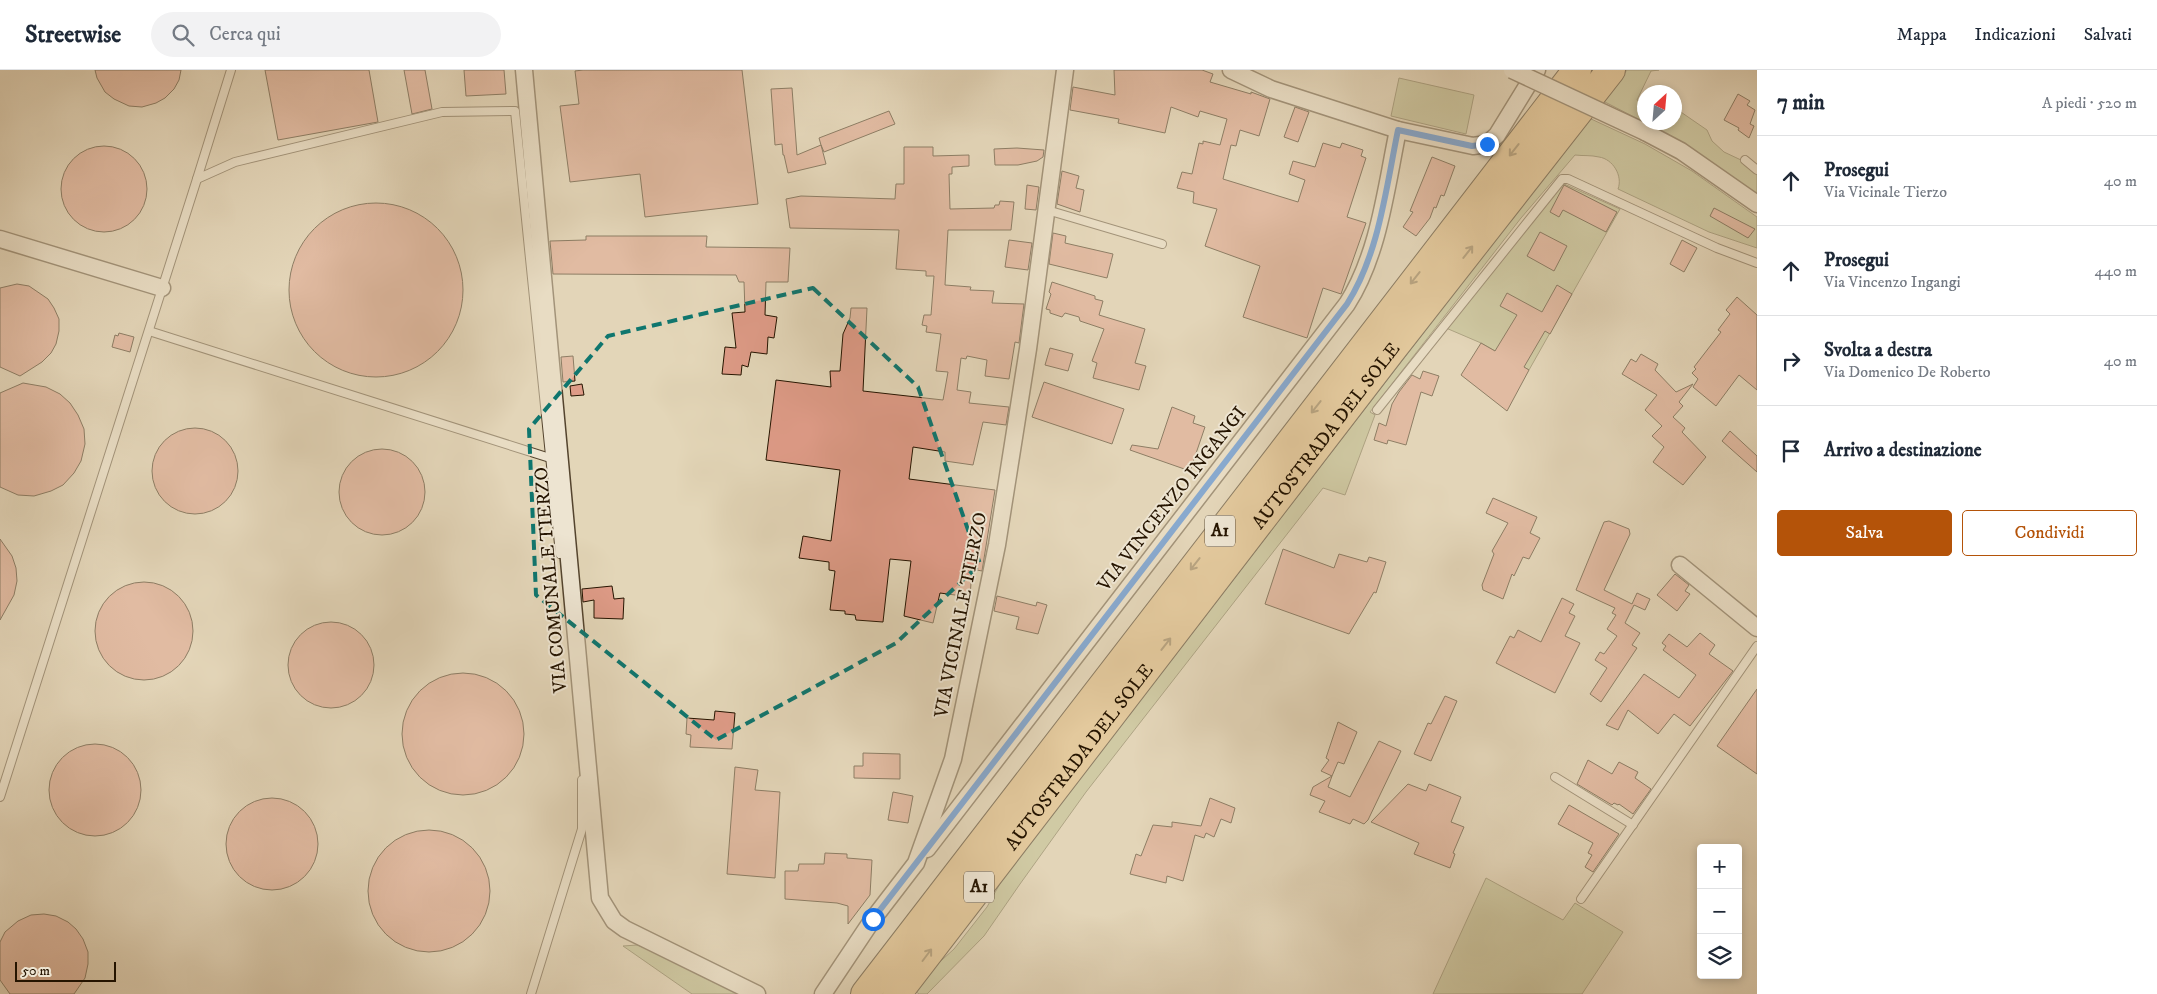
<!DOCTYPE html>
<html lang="it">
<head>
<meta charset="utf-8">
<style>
  body { margin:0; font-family:"IM FELL DW Pica",serif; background:#f2f2f3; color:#1f2937 }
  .controls { position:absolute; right:15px; bottom:15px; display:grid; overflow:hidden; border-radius:5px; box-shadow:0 2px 8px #0003 }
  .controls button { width:45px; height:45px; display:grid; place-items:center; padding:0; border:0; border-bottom:1px solid #e0e1e3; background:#fff; color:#1f2937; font:25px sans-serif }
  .compass { position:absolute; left:1637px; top:15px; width:45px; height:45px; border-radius:50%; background:#fff; box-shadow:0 2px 8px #0003; rotate:26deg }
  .scale { position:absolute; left:15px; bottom:12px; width:101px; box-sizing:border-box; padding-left:5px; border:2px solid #251400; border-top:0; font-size:14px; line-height:18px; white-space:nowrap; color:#251400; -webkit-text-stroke:4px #ede4d1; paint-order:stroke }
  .stop { position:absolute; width:15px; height:15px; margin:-11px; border:4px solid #1a73e8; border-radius:50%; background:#fff }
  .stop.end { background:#1a73e8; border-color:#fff; box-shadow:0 1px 5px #0008 }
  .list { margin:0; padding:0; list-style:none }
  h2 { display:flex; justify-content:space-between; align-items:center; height:65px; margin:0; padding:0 20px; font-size:21px }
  h2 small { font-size:16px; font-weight:400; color:#747a83 }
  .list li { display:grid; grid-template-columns:32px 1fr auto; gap:15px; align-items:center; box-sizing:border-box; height:90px; padding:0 20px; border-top:1px solid #e0e1e3 }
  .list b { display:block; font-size:19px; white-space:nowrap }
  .list p { margin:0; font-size:16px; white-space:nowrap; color:#747a83 }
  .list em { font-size:16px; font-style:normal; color:#747a83 }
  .actions { display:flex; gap:10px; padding:15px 20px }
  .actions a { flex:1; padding:11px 0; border:1px solid #b45309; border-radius:5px; text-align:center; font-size:18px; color:#b45309 }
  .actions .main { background:#b45309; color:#fff }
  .icon { flex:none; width:28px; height:28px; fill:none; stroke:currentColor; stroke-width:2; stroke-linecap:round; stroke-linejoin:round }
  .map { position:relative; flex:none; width:1757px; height:924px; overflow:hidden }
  header { display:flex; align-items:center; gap:30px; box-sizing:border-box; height:70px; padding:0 25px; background:#fff; border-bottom:1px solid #e0e1e3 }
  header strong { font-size:24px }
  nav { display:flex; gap:28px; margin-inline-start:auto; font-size:18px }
  .search { width:350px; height:45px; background:#f2f2f3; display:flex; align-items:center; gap:12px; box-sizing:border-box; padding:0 18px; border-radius:28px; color:#747a83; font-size:19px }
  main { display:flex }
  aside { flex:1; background:#fff }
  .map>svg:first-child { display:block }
  .green { fill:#b8bd8c; stroke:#6e6846 }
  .building { fill:#de9b87; stroke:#251400 }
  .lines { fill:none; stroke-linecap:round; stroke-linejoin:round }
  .service-casing { stroke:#54442e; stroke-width:10 }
  .minor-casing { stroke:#54442e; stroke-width:19 }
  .motorway-casing { stroke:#251400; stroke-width:30 }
  .service { stroke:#ede4d1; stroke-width:8 }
  .minor { stroke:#ede4d1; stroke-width:16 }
  .motorway { stroke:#e2bb7c; stroke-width:28 }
  .minor-bridge-casing { stroke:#54442e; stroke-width:19; stroke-linecap:butt }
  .minor-bridge { stroke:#ede4d1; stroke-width:16 }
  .oneway { stroke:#84683e }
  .route { stroke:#1a73e8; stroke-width:6 }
  .marked { fill:none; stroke:#0f766e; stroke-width:4; stroke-dasharray:10 6; stroke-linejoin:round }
  .labels { text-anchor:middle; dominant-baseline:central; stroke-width:4; stroke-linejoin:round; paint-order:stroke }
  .shield { fill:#ede4d1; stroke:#61523f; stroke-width:1 }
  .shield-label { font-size:18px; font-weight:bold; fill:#251400 }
  .street-label { font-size:19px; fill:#251400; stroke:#ede4d1 }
</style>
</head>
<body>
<header>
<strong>Streetwise</strong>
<div class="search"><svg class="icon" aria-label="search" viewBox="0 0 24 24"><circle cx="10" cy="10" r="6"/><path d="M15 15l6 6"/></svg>Cerca qui</div>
<nav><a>Mappa</a><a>Indicazioni</a><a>Salvati</a></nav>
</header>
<main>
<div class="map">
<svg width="1757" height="924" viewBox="0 0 1757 924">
  <rect width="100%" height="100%" fill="#e3d6b8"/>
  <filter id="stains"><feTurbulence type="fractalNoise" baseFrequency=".004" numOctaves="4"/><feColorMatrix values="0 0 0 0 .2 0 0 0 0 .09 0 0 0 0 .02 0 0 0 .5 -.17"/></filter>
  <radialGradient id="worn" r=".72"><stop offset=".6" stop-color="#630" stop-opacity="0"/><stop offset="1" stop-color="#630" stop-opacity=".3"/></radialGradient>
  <!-- green -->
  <g class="green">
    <path d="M1627 0H1659L1651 1 1637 30 1644 32V52L1603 31Z"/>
    <path d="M1399 8 1474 25 1466 64 1391 46Z"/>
    <path d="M1675 38 1707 60 1712 71 1724 82 1741 90 1757 103V127L1645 53 1674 52Z"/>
    <path d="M1589 48 1645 74 1692 101 1757 147V178L1709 162 1618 119C1623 106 1613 89 1599 87 1591 85 1583 86 1575 85L1521 148 1370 342 1375 345 1345 425 1323 418 1086 722 1020 814 984 866 927 924H919L915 921 932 899 954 879 987 837 1002 810Z"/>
    <path d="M1562 113 1620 139 1529 300 1481 273 1446 258Z"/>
    <path d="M1486 808 1563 850 1575 833 1623 862 1582 924H1433Z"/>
    <path d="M637 875 645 878 738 924H692L623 876Z"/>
  </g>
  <!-- building -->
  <g class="building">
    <path d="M95 0H181L179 10 174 19 165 28 156 33 142 37 129 36 114 29 105 22 97 8Z"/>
    <path d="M265 0H369L378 52 278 70Z"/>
    <path d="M404 0H425L432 39 412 44Z"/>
    <path d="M464 0H504L506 24 466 26Z"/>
    <path d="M583 0H742L758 134 645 147 640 104 570 112 560 36 579 34 575 1Z"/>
    <path d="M1114 0H1202L1213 4 1210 12 1251 24V22L1270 29 1259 66 1240 60 1236 76 1231 75 1223 109 1298 132 1305 110 1289 104 1293 91 1315 97 1323 73 1340 78 1342 73 1363 80 1361 86 1366 88 1347 147 1366 153 1341 224 1323 218 1307 268 1243 247 1260 196 1205 176 1217 139 1193 133 1194 122 1177 118 1182 102 1192 104 1199 73 1203 74V71L1220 75 1227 49 1200 41 1198 47 1171 37 1165 63 1118 53 1119 49 1070 40 1073 17 1115 25Z"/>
    <path d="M792 18 797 85 821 75 819 68 889 41 895 54 824 82 821 75 826 94 788 103 784 85H783L782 74 775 75 771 19Z"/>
    <path d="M1738 24 1750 31 1747 35 1755 40 1750 54 1754 56 1749 68 1738 60 1739 58 1724 50Z"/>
    <path d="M1295 37 1309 42 1298 72 1284 67Z"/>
    <circle cx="104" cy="119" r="43"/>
    <path d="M904 77H933V86L969 85V96L952 97V104H949L950 139 994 138 995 135H999L1000 131 1014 132 1011 160H948L945 215 971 217 970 220 994 221 992 233 1024 234 1019 273 1015 272 1009 309 985 306 987 290 967 286 966 289 961 288 957 320 971 322 969 333 1009 337 1006 355 983 352 973 395 945 391V382L913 377 909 409 995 420 982 501 972 499 970 527 940 523 933 553 904 546 911 491 890 489 883 552 856 550 855 545 845 544V541L830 540 835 501 829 500V492L799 488 803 466 831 471 840 400 766 390 776 310 831 317 830 301H840L843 264 850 248 851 238H867L863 321 943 330 948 302 936 301 941 264 926 262 927 256 922 255 924 245H931L934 206H926V201L896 199 899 160 790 158 786 129 801 126 895 129 896 114H904Z"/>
    <path d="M1017 78 1044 80 1043 87 1037 91 1018 95H995L994 79Z"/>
    <path d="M1432 87 1455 96 1444 126 1441 125 1436 138 1434 137 1430 148 1416 166 1403 157 1413 142 1410 141Z"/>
    <path d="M1062 101 1079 106 1076 118 1084 120 1080 142 1057 134Z"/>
    <path d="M1027 115 1039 117 1036 140 1025 139Z"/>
    <path d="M1564 115 1617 142 1606 162 1563 140 1559 147 1550 142Z"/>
    <circle cx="376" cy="220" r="87"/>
    <path d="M1714 138 1755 159 1748 168 1710 146Z"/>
    <path d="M1540 162 1567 176 1554 201 1527 186Z"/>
    <path d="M1053 163 1066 166 1065 173 1113 184 1107 208 1049 194Z"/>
    <path d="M586 166H707L706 177 790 178 788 212H766L765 245 777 247 774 268 768 267 767 284 751 282 748 297 742 295 741 305 722 304 725 277 736 278 732 243 745 242 744 212H739L736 205 553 204 550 171 586 170Z"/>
    <path d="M1009 170 1032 173 1028 200 1005 197Z"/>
    <path d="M1682 170 1697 178 1684 202 1670 194Z"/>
    <path d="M1052 212 1095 226V229L1103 231 1099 245 1145 259 1135 293 1146 296 1139 320 1093 308 1097 293 1092 291 1104 259 1080 251 1079 247 1065 243 1062 247 1050 243V240L1046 239 1051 224 1049 222Z"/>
    <path d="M17 214 29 216 48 229 54 238 59 249V261L56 274 51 283 42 292 20 306 0 297V218Z"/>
    <path d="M1557 215 1572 224 1550 264 1545 261 1524 297 1529 300 1507 341 1461 305 1481 273 1495 281 1517 245 1500 236 1507 223 1542 242Z"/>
    <path d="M1737 227 1757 245V320L1739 305 1716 336 1693 317 1698 309 1692 303 1696 299 1694 297 1721 262 1718 260 1730 244 1726 240Z"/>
    <path d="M119 263 134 267 130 282 112 277 115 265 118 266Z"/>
    <path d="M1050 278 1073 284 1068 301 1045 295Z"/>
    <path d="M1641 284 1658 294 1655 300 1676 322 1693 314 1679 332 1683 336 1673 347 1685 358 1682 362 1706 387 1683 415 1653 392 1664 377 1652 366 1662 356 1645 340 1657 325 1622 304 1631 289 1636 292Z"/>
    <path d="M573 286 575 311 563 312 561 287Z"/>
    <path d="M1423 301 1439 306 1432 326 1421 322 1406 375 1388 370 1387 374 1374 370 1379 353 1386 356 1392 334 1399 322 1412 305 1420 309Z"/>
    <path d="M1044 312 1124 339 1112 374 1032 347Z"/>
    <path d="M23 313 46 317 60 324 70 333 78 345 84 359 85 374 81 391 74 403 63 415 51 421 34 426 18 425 0 417V323Z"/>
    <path d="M582 314 584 325 571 326 570 316Z"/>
    <path d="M1172 337 1195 346 1193 353 1205 357 1190 401 1130 380 1132 375 1158 379Z"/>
    <circle cx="195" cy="401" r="43"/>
    <path d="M1730 361 1757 386V402L1722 371Z"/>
    <circle cx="382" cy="422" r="43"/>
    <path d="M1493 428 1537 447 1530 463 1540 468 1529 489 1523 487 1514 506 1512 504 1503 529 1483 520 1482 515 1494 484 1492 481 1508 453 1486 443Z"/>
    <path d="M1609 451 1629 459 1630 464 1604 520 1632 534 1637 523 1650 529 1645 540 1634 535 1625 553 1640 563 1632 575 1637 578 1601 632 1590 624 1607 598 1595 590 1600 582 1604 584 1617 566 1607 559 1616 545 1612 543 1615 538 1576 520 1604 452Z"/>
    <path d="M0 469 12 486 16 498 17 511 14 525 0 550Z"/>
    <path d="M1283 479 1334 498 1339 484 1367 492 1369 487 1386 492 1376 523 1374 522 1349 564 1265 534Z"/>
    <path d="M1675 504 1689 515 1685 521 1690 524 1677 541 1657 525Z"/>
    <circle cx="144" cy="561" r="49"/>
    <path d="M612 516 614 529 624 528 623 549 594 548V530L583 532 582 519Z"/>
    <path d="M997 526 1036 536 1037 532 1047 535 1038 564 1016 559 1019 547 994 541Z"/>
    <path d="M1562 528 1574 534 1569 543 1575 546 1565 566 1580 573 1555 623 1496 593 1510 566 1514 568 1518 560 1541 572Z"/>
    <circle cx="331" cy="595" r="43"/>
    <path d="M1700 563 1715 575 1709 584 1733 601 1690 656 1674 644 1658 664 1628 640 1618 660 1606 655 1644 604 1679 628 1696 605 1663 580 1666 576 1662 573 1669 564 1687 577Z"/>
    <circle cx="463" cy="664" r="61"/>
    <path d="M1757 619V704L1717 676Z"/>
    <path d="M1445 626 1457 631 1431 691 1414 684 1428 653 1431 654Z"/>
    <path d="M715 641 735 643 732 679 690 677 691 665 686 664 687 648 714 650Z"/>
    <path d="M1338 652 1357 662 1344 694 1338 692 1332 706 1321 701 1329 690 1326 688Z"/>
    <path d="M1379 671 1401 681 1368 750 1364 754 1353 749 1350 754 1319 742 1325 731 1310 725 1313 717 1332 706 1328 717 1350 727Z"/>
    <circle cx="95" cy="720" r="46"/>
    <path d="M863 683 900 684V709L854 708V696H863Z"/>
    <path d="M1588 690 1612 704 1619 692 1638 702 1635 708 1651 719 1633 744 1619 734 1618 735 1614 733 1612 735 1577 714Z"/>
    <path d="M735 697 758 700 755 720 780 722 775 808 727 804Z"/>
    <path d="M1408 714 1426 721 1429 714 1461 727 1451 752 1464 757 1453 783 1455 784 1450 798 1414 784 1419 773 1371 752Z"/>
    <path d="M893 722 913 726 908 753 888 750Z"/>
    <circle cx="272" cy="774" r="46"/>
    <path d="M1210 728 1235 738 1231 753 1221 749 1214 767 1206 763 1204 768 1195 765 1183 811 1167 806 1166 813 1130 804 1136 784 1141 786 1153 755 1172 757V752L1201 756Z"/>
    <path d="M1569 735 1619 764 1593 802 1585 797 1592 785 1588 783 1593 773 1558 754Z"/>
    <circle cx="429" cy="821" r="61"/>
    <path d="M825 783 847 784V788L872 790 870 825 848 854V836L837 833 785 829V801H798L799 794H824Z"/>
    <path d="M44 844 56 846 68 852 76 859 83 869 88 882V894L85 908 74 924H10L0 910V872L5 862 18 851 31 845Z"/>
  </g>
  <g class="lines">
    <defs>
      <g id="service">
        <path d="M231 0 197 109 235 92 442 42 515 41 560 484"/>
        <path d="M1745 90 1757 100"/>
        <path d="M1047 140 1162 174"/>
        <path d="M149 261 550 388"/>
        <path d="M1377 340 1562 109H1568L1717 178 1757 193"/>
        <path d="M1555 707 1633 755"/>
        <path d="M0 727 197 109"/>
        <path d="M1581 829 1757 576"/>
        <path d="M531 924 582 759V710"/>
      </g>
      <g id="minor">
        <path d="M524 0 600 828 614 851 625 859 757 924"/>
        <path d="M1231 0 1271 19 1398 60 1473 76 1487 74 1497 65 1537 0"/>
        <path d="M1645 62 1681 81 1757 134"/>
        <path d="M0 169 162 218"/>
        <path d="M1680 495 1757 558"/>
        <path d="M927 779 1347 234C1379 184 1386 118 1398 60"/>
        <path d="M823 924 873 849 916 793 953 689 997 475 1028 279 1065 0"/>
      </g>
      <g id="motorway">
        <path d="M865 924 1577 0"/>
        <path id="s1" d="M897 924 1391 281 1611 0"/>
      </g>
    </defs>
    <!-- service casing -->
    <use href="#service" class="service-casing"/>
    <!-- minor casing -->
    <use href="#minor" class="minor-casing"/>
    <!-- motorway casing -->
    <use href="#motorway" class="motorway-casing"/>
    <!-- service -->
    <use href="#service" class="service"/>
    <!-- minor -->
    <use href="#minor" class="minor"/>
    <!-- motorway -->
    <use href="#motorway" class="motorway"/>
    <defs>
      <path id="minor-bridge" d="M1512 0 1645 62"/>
    </defs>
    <!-- minor-bridge casing -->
    <use href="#minor-bridge" class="minor-bridge-casing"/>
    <!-- minor-bridge -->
    <use href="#minor-bridge" class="minor-bridge"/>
  </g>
  <!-- one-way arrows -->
  <defs><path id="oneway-shaft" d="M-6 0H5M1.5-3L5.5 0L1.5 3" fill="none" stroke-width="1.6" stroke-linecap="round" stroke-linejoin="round" transform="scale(1.25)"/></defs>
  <g class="oneway">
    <use href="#oneway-shaft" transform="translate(1514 80) rotate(128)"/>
    <use href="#oneway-shaft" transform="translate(1468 182) rotate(-52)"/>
    <use href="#oneway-shaft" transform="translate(1415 208) rotate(128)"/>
    <use href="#oneway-shaft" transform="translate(1316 337) rotate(128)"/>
    <use href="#oneway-shaft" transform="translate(1195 494) rotate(128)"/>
    <use href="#oneway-shaft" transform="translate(1166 574) rotate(-52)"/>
    <use href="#oneway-shaft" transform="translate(927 885) rotate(-53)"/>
  </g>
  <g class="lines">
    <!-- route -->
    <path class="route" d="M873 849 1347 234C1379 184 1386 118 1398 60L1472 76 1487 74"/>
  </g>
  <!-- marked area -->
  <path d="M0 0H1757V924H0ZM813 218 918 317 980 494 896 573 716 670 536 525 529 359 608 266Z" fill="#e3d6b8" fill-opacity=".55" fill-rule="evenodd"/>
  <path class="marked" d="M813 218 918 317 980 494 896 573 716 670 536 525 529 359 608 266Z"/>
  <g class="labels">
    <!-- shield labels -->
    <g class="shield">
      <rect x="1205" y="445.5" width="30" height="31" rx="4"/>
      <rect x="964" y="801.5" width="30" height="31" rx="4"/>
    </g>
    <g class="shield-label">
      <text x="1220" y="461">A1</text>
      <text x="979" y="817">A1</text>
    </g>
    <!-- street labels -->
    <g class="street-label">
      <text stroke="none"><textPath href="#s1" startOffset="704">AUTOSTRADA DEL SOLE</textPath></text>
      <text transform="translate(1172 429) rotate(-52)">VIA VINCENZO INGANGI</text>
      <text transform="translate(551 510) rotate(-95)">VIA COMUNALE TIERZO</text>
      <text transform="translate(961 545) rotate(-79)">VIA VICINALE TIERZO</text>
      <text stroke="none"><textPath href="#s1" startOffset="299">AUTOSTRADA DEL SOLE</textPath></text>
    </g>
  </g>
  <rect width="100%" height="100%" filter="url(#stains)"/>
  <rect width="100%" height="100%" fill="url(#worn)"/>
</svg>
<div class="controls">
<button>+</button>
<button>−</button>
<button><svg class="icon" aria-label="layers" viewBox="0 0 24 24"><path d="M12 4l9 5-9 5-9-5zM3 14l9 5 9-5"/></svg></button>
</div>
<svg class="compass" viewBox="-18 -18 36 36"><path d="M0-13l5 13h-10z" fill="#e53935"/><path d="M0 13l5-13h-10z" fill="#747a83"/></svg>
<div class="scale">50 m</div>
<div class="stop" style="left:873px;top:849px"></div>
<div class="stop end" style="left:1487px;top:74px"></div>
</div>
<aside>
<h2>7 min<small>A piedi · 520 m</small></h2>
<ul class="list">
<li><svg class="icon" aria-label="ahead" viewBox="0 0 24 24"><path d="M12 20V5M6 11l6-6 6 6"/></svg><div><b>Prosegui</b><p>Via Vicinale Tierzo</p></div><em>40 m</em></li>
<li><svg class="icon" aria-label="ahead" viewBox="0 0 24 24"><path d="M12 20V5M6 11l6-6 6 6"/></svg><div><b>Prosegui</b><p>Via Vincenzo Ingangi</p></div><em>440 m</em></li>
<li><svg class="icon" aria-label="right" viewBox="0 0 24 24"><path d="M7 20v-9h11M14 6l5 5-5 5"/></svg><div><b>Svolta a destra</b><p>Via Domenico De Roberto</p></div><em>40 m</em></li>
<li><svg class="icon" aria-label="arrive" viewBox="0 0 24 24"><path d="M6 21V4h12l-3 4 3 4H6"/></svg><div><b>Arrivo a destinazione</b></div></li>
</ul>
<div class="actions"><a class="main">Salva</a><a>Condividi</a></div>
</aside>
</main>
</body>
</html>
